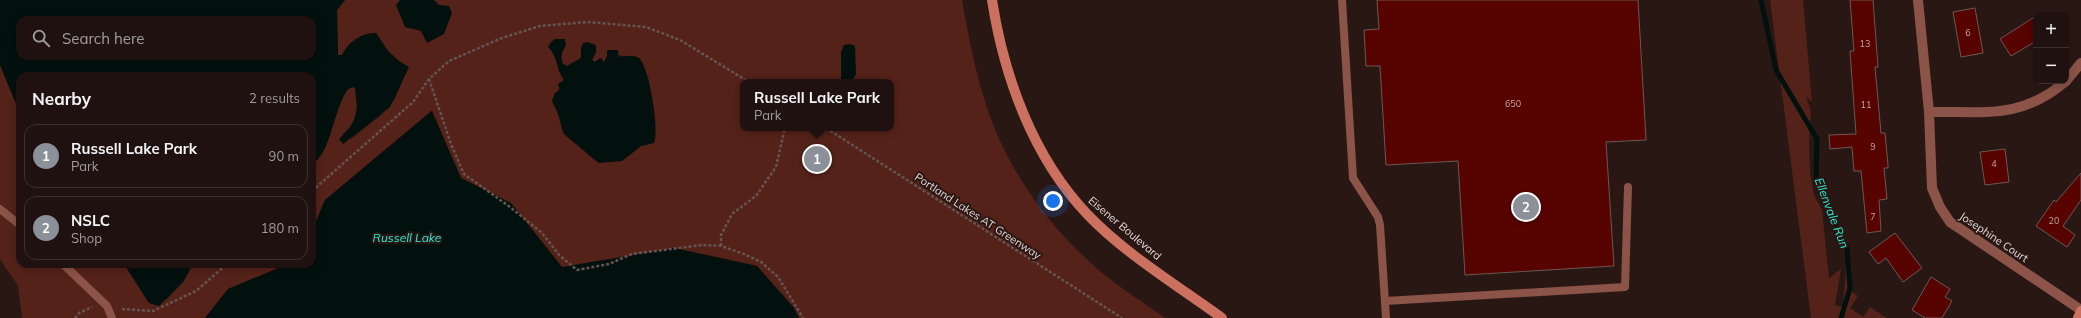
<!DOCTYPE html>
<html lang="en">
<head>
<meta charset="utf-8">
<style>
  body { margin:0; font-family:Mulish,sans-serif; background:#271a18; color:#f1f3f6 }
  .controls { position:absolute; right:12px; top:12px; display:grid; overflow:hidden; border-radius:8px; box-shadow:0 2px 10px #0003 }
  .controls button { width:36px; height:36px; display:grid; place-items:center; padding:0; border:0; border-bottom:1px solid #3c312f; background:#1f110f; color:#f1f3f6; font:20px sans-serif }
  .you { position:absolute; left:1053px; top:201px; width:14px; height:14px; margin:-10px; border:3px solid #fff; border-radius:50%; background:#1a73e8; box-shadow:0 0 0 6px #1a73e833 }
  .badge { display:grid; place-items:center; width:26px; height:26px; border-radius:50%; background:#8c9099; color:#fff; font-size:13px; font-weight:700 }
  .pin { position:absolute; translate:-50% -50%; border:2px solid #fff; box-shadow:0 1px 4px #0006 }
  .popup { position:absolute; left:740px; top:79px; width:154px; height:52px; box-sizing:border-box; display:grid; place-content:center; border-radius:8px; background:#1f110f; filter:drop-shadow(0 1px 3px #0005); font-size:13px; white-space:nowrap; color:#a19d9e }
  .popup b { font-size:15px; color:#f1f3f6 }
  .popup::after { content:''; position:absolute; left:50%; top:100%; margin-left:-8px; border:8px solid transparent; border-top-color:#1f110f }
  .list { margin:0; padding:0; list-style:none }
  h2 { display:flex; justify-content:space-between; align-items:center; height:52px; margin:0; padding:0 16px; font-size:17px }
  h2 small { font-size:13px; font-weight:400; color:#a19d9e }
  .list li { display:grid; grid-template-columns:26px 1fr auto; gap:12px; align-items:center; box-sizing:border-box; height:64px; margin:0 8px 8px; padding:0 8px; border:1px solid #3c312f; border-radius:12px }
  .list b { display:block; font-size:15px; white-space:nowrap }
  .list p { margin:0; font-size:13px; white-space:nowrap; color:#a19d9e }
  .list em { font-size:13px; font-style:normal; color:#a19d9e }
  .icon { flex:none; width:22px; height:22px; fill:none; stroke:currentColor; stroke-width:2; stroke-linecap:round; stroke-linejoin:round }
  .map { position:relative; flex:none; width:2081px; height:318px; overflow:hidden }
  .search { position:absolute; background:#1f110f; box-shadow:0 2px 10px #0003; left:16px; top:16px; width:300px; height:44px; display:flex; align-items:center; gap:10px; box-sizing:border-box; padding:0 14px; border-radius:12px; color:#a19d9e; font-size:15px }
  .panel { position:absolute; background:#1f110f; box-shadow:0 2px 10px #0003; left:16px; top:72px; width:300px; height:196px; border-radius:12px }
  .map>svg:first-child { display:block }
  .green { fill:#542219; fill-rule:evenodd }
  .water { fill:#02100e; fill-rule:evenodd }
  .lines { fill:none; stroke-linecap:round; stroke-linejoin:round }
  .stream { stroke:#02100e; stroke-width:5 }
  .building { fill:#570300; stroke:#6d5853 }
  .path { stroke:#655451; stroke-width:2.5; stroke-dasharray:3 2; stroke-linecap:butt }
  .lane { stroke:#8c5348; stroke-width:8 }
  .street { stroke:#8c5348; stroke-width:10 }
  .secondary { stroke:#cc705f; stroke-width:10 }
  .labels { text-anchor:middle; dominant-baseline:central; stroke-width:4; stroke-linejoin:round; paint-order:stroke }
  .number-label { font-size:9px; fill:#c3a4a1 }
  .street-label { font-size:11px; fill:#e7dad7; stroke:#291714 }
  .water-label { font-size:12px; font-style:italic; fill:#28edd7; stroke:#291714 }
</style>
</head>
<body>
<div class="map">
<svg width="2081" height="318" viewBox="0 0 2081 318">
  <rect width="100%" height="100%" fill="#291714"/>
  <!-- green -->
  <g class="green">
    <path d="M345 0H962C968 33 974 66 984 98 1004 166 1047 226 1101 272 1121 288 1144 303 1165 318H799L794 308 757 266 674 248 562 268 511 203 461 178 431 111 325 200 312 231V165L324 150 342 100 347 90 352 87 355 88C359 106 358 123 342 134L351 139 380 116 395 99 407 69 388 51 376 33C361 33 348 42 342 55H338L337 10ZM564 39C564 48 559 55 563 64L567 66 581 58V47L596 52 592 60 595 62 600 58 604 63 607 56V52L619 51 618 55 628 57 648 76 655 120 647 145 641 146 622 161 597 162 564 134C558 123 560 111 552 100L564 80 559 70 554 52 560 40ZM743 82H891V128H743Z"/>
    <path d="M1770 0H1803L1812 102 1806 96 1811 112 1809 143 1810 172 1814 195 1822 210 1829 278 1841 269 1835 305 1841 307 1843 304 1846 270 1851 261V291L1858 296 1850 308 1863 317 1870 307 1887 318H1811Z"/>
    <path d="M0 65 20 113V264H124L148 301 167 299 183 282 193 264H288L228 289 205 318H22L18 286 0 259Z"/>
  </g>
  <!-- water -->
  <g class="water">
    <path d="M0 0H345L337 10 338 55H342C349 42 361 33 376 33L388 51 399 61 409 67 390 107 343 144 339 139 350 128 355 118 357 107 355 88 352 87 347 90C332 112 333 149 312 165V76H20V113L0 65ZM20 20H312V56H20Z"/>
    <path d="M400 0H434L439 5 449 6 452 13 444 34 427 43 421 31 405 27 396 5Z"/>
    <path d="M555 39H565L566 45C562 51 560 56 563 64L567 66 581 58V48L583 43 587 42 596 45V52L592 60 595 62 601 58 604 62 607 56V50H618V55L620 57C626 56 635 54 640 59 649 69 660 131 654 143L641 146 622 161 599 163 564 134 559 116 552 101 555 93 560 90 558 84 564 80C556 70 558 56 548 47L551 42Z"/>
    <path d="M850 44 855 46 856 74 852 82H841V52L844 45Z"/>
    <path d="M432 111 461 178 511 203 562 267 674 248 757 266 794 308 799 318H205L228 289 288 264H312V231L325 200Z"/>
    <path d="M124 264H193L183 282 159 306 149 303Z"/>
  </g>
  <g class="lines">
    <!-- stream -->
    <path class="stream" d="M1761 0 1776 70 1817 139 1816 179 1830 216 1847 248 1850 288 1841 318"/>
  </g>
  <!-- building -->
  <g class="building">
    <path d="M1377 0H1638L1646 140 1606 142 1614 266 1465 275 1458 161 1386 165 1380 66H1366L1364 30 1379 29Z"/>
    <path d="M1850 0H1873L1878 67H1875L1881 133H1885L1888 165V168H1884L1887 199 1879 200 1881 231 1867 233 1861 171H1854L1852 147 1830 149 1829 135 1856 134 1850 51H1854Z"/>
    <path d="M1975 8 1983 53 1961 57 1953 12Z"/>
    <path d="M2036 16V41L2011 56 2000 39Z"/>
    <path d="M2005 149 2009 182 1985 185 1980 152Z"/>
    <path d="M2081 173V200L2063 226 2075 235 2067 247 2036 226 2054 200 2056 202Z"/>
    <path d="M1895 233 1922 268 1903 282 1886 258 1878 264 1869 252Z"/>
    <path d="M1931 277 1950 289 1945 297 1952 301 1942 318H1925L1912 310Z"/>
  </g>
  <g class="lines">
    <!-- path -->
    <g class="path">
      <path d="M429 79 451 144 464 174 510 207 542 233 560 256 577 270 609 264 632 254 702 245 721 246 744 254 761 262 778 277 803 318"/>
      <path d="M826 128 1122 318"/>
      <path d="M312 191 413 102 429 79 449 61 502 38 540 26 588 22 646 27 680 40 749 82"/>
      <path d="M721 246V235L732 214 756 196 776 167 785 128"/>
      <path d="M122 309 153 311 196 291 227 264"/>
      <path d="M75 318 79 313 92 307"/>
    </g>
    <!-- lane -->
    <g class="lane">
      <path d="M1342 0 1353 178 1378 217 1380 225 1386 318"/>
      <path d="M0 209 20 225"/>
      <path d="M63 264 107 306 112 318"/>
      <path d="M1385 301 1625 287 1628 187"/>
    </g>
    <!-- street -->
    <g class="street">
      <path d="M1918 0 1929 112 1932 188 1940 207 1950 222 2081 310"/>
      <path d="M2066 81 2081 63"/>
      <path d="M1929 112C1984 111 2021 120 2066 81"/>
    </g>
    <!-- secondary -->
    <g class="secondary">
      <path d="M992 0C1004 77 1033 157 1087 214 1124 253 1178 286 1222 318"/>
      <path d="M2078 318 2081 311"/>
    </g>
  </g>
  <g class="labels">
    <!-- number labels -->
    <g class="number-label">
      <text x="1968" y="32">6</text>
      <text x="1865" y="43">13</text>
      <text x="1513" y="103">650</text>
      <text x="1866" y="104">11</text>
      <text x="1873" y="146">9</text>
      <text x="1994" y="163">4</text>
      <text x="1873" y="216">7</text>
      <text x="2054" y="220">20</text>
    </g>
    <!-- street labels -->
    <g class="street-label">
      <text transform="translate(978 216) rotate(33)">Portland Lakes AT Greenway</text>
      <text transform="translate(1125 228) rotate(40)">Eisener Boulevard</text>
      <text transform="translate(1994 237) rotate(34)">Josephine Court</text>
    </g>
    <!-- water labels -->
    <g class="water-label">
      <text transform="translate(1832 213) rotate(69)">Ellenvale Run</text>
      <text x="407" y="237">Russell Lake</text>
    </g>
  </g>
</svg>
<div class="controls">
<button>+</button>
<button>−</button>
</div>
<div class="you"></div>
<div class="pin badge" style="left:817px;top:159px">1</div>
<div class="popup"><b>Russell Lake Park</b>Park</div>
<div class="pin badge" style="left:1526px;top:207px">2</div>
<div class="search"><svg class="icon" aria-label="search" viewBox="0 0 24 24"><circle cx="10" cy="10" r="6"/><path d="M15 15l6 6"/></svg>Search here</div>
<section class="panel">
<h2>Nearby<small>2 results</small></h2>
<ul class="list">
<li><span class="badge">1</span><div><b>Russell Lake Park</b><p>Park</p></div><em>90 m</em></li>
<li><span class="badge">2</span><div><b>NSLC</b><p>Shop</p></div><em>180 m</em></li>
</ul>
</section>
</div>
</body>
</html>
